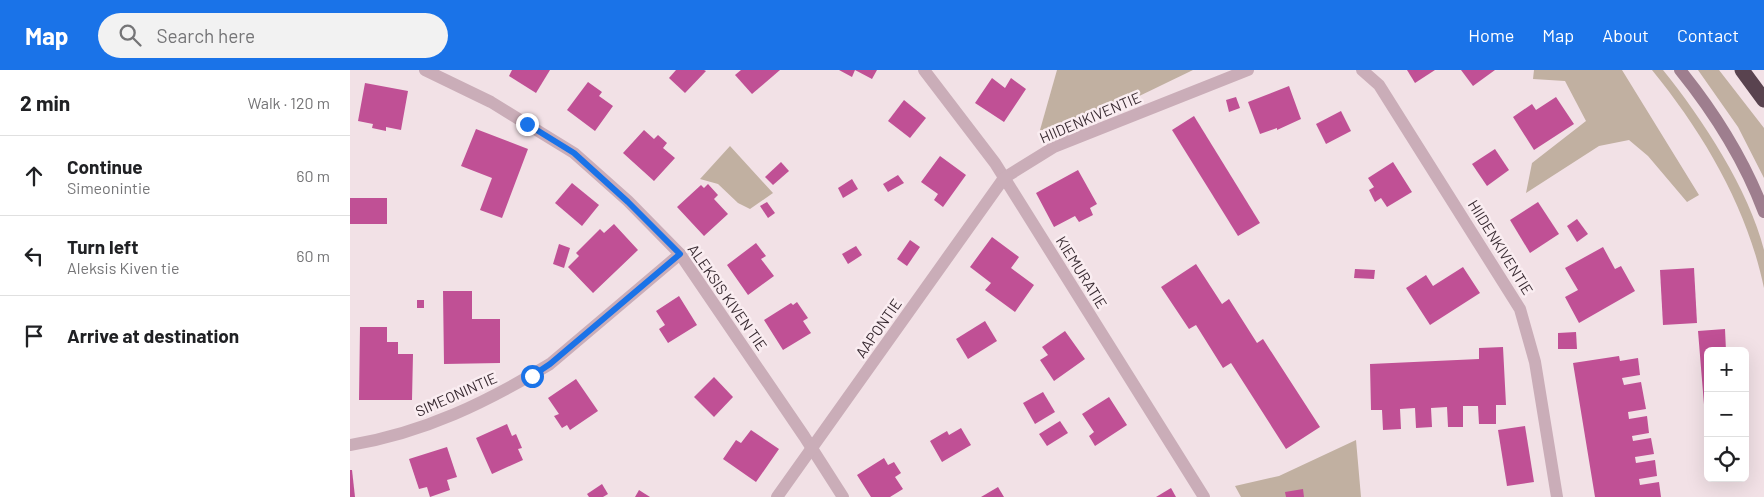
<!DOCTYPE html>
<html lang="en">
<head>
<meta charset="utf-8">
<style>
  body { margin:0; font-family:Barlow,sans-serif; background:#f2f2f2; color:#202124 }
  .controls { position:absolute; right:15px; bottom:15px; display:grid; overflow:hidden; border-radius:8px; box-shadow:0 5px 20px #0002 }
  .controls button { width:45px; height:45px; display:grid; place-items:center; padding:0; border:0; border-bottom:1px solid #e0e0e0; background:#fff; color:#202124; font:25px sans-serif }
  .stop { position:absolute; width:15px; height:15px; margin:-11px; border:4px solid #1a73e8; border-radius:50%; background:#fff }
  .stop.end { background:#1a73e8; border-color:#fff; box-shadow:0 1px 5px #0008 }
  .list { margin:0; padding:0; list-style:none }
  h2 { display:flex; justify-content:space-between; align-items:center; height:65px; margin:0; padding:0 20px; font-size:21px }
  h2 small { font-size:16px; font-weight:400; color:#757577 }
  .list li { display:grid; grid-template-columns:32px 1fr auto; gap:15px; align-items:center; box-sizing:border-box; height:80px; padding:0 20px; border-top:1px solid #e0e0e0 }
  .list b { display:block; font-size:19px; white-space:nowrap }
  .list p { margin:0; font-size:16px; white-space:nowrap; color:#757577 }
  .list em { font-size:16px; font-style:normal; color:#757577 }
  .icon { flex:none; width:28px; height:28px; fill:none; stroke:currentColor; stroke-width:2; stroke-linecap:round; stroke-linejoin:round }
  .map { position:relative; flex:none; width:1414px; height:427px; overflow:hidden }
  header { display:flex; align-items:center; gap:30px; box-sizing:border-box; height:70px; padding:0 25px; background:#1a73e8; color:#fff }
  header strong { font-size:24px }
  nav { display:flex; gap:28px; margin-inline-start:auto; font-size:18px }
  .search { width:350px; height:45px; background:#f2f2f2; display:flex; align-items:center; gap:12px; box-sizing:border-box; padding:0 18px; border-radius:28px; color:#757577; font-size:19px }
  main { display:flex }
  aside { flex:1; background:#fff }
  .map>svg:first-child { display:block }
  .green { fill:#c1b0a1 }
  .building { fill:#c05095 }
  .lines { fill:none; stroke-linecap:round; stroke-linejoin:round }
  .street { stroke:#caadb8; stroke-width:12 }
  .secondary { stroke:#9e7e8e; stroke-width:12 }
  .highway { stroke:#59434f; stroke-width:15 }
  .route { stroke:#1a73e8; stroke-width:6 }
  .labels { text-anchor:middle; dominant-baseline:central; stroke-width:5; stroke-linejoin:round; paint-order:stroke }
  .street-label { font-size:15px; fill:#392b32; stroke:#faedf1 }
</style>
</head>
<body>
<header>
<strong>Map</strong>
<div class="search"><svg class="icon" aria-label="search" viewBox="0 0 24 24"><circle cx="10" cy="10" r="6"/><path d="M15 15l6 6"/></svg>Search here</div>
<nav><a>Home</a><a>Map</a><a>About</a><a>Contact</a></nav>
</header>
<main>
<aside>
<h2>2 min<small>Walk · 120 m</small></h2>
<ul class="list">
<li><svg class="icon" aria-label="ahead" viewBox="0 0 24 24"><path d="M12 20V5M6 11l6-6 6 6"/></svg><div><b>Continue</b><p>Simeonintie</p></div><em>60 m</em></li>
<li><svg class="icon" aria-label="left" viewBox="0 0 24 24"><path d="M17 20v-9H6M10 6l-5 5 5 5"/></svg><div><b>Turn left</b><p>Aleksis Kiven tie</p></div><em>60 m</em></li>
<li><svg class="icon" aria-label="arrive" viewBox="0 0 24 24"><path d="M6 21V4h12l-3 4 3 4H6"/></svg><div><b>Arrive at destination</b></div></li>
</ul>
</aside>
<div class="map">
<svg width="1414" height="427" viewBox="0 0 1414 427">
  <rect width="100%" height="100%" fill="#f2e1e6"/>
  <!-- green -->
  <g class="green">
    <path d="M707 0H843L719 60H690Z"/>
    <path d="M1184 0H1272L1349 125 1337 132 1298 86 1279 70 1249 76 1176 123 1182 93 1236 51 1215 11 1183 9Z"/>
    <path d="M1302 0H1313C1352 48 1399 120 1414 180 1414 192 1414 206 1414 218 1397 137 1354 64 1302 0Z"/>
    <path d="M1348 0H1369L1414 58V108L1388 57Z"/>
    <path d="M380 76 423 123 400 139 388 133 368 114 350 109Z"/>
    <path d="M1006 370 1011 427H891L885 416 929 406Z"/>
  </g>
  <!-- building -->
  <g class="building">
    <path d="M162 0H200L186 23 159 6Z"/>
    <path d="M326 0H354L356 1 335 23 319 8Z"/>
    <path d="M391 0H430L402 24 385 5Z"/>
    <path d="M489 0H527L522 9 505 0 502 7Z"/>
    <path d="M1057 0H1085L1065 13Z"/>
    <path d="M1111 0H1145L1123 16Z"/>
    <path d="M642 8 655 18 661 8 676 19 654 52 625 33Z"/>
    <path d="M238 12 252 22 249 26 263 36 245 61 217 40Z"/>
    <path d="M15 13 58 21 51 60 36 57V61L22 58 23 54 8 51Z"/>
    <path d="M939 16 951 49 927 60V58L910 64 898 32Z"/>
    <path d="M886 27 890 38 879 42 876 30Z"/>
    <path d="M1206 27 1224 54 1184 80 1163 47 1182 34 1186 40Z"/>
    <path d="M554 30 576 48 560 68 538 51Z"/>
    <path d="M991 41 1001 61 976 74 966 54Z"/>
    <path d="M844 46 910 153 888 166 822 60Z"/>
    <path d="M126 59 178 79 152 148 130 140 142 108 111 96Z"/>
    <path d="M294 60 304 69 308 65 317 73 313 78 325 88 304 111 273 83Z"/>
    <path d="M1145 79 1159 100 1137 116 1122 94Z"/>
    <path d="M590 86 616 105 593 137 584 130 588 124 571 112Z"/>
    <path d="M431 92 439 101 423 115 415 107Z"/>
    <path d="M1043 92 1062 122 1037 137 1031 128 1025 132 1019 120 1024 117 1018 108Z"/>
    <path d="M728 100 747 134 740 138 743 145 729 152 725 146 704 157 686 123Z"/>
    <path d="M548 105 554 113 538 122 533 114Z"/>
    <path d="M502 109 508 119 493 128 488 118Z"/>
    <path d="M222 113 249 135 232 156 205 133Z"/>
    <path d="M358 114 368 125 364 129 378 144 354 166 327 137 351 115 354 118Z"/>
    <rect x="0" y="128" width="37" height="26"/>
    <path d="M417 132 425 143 418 148 410 136Z"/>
    <path d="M1188 132 1209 164 1180 183 1160 150Z"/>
    <path d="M1227 149 1238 164 1227 172 1217 156Z"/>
    <path d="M264 154 288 180 243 223 218 197 229 186 226 183 250 159 254 163Z"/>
    <path d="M642 167 669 187 661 198 684 215 665 242 635 220 641 213 620 197Z"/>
    <path d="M560 170 570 177 557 196 547 189Z"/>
    <path d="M406 173 416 186 411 189 424 206 398 225 377 195Z"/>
    <path d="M209 174 220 178 214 198 203 194Z"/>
    <path d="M506 176 512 185 498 194 492 184Z"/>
    <path d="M1253 177 1265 199 1271 196 1285 221 1229 253 1215 227 1228 220 1215 198Z"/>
    <path d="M846 194 872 234 879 229 907 273 913 269 970 357 936 379 881 293 873 298 846 255 839 259 811 217Z"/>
    <path d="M1113 197 1130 223 1080 255 1056 218 1076 205 1083 216Z"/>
    <path d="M1344 198 1347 253 1313 255 1310 200Z"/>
    <path d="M1005 199 1025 200 1024 209 1004 208Z"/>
    <path d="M93 221H122V249H150V293L94 294Z"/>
    <path d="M329 226 347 255 318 273 309 259 315 255 306 241Z"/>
    <rect x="67" y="230" width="7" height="8"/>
    <path d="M447 232 458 248 453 251 461 263 433 280 414 250 441 233 443 235Z"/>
    <path d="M635 251 647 271 618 289 606 269Z"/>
    <path d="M10 257H37V272H48V284H63L62 330H9Z"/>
    <path d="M1375 259 1376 281H1358L1356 359 1348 261Z"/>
    <path d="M715 261 735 289 704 311 690 290 698 285 692 277Z"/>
    <path d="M1226 262 1227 279H1208V263Z"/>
    <path d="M1153 277 1156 335H1146V354H1129L1128 336H1113V357H1098L1097 337 1081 338 1082 357 1066 358 1065 338 1050 339 1051 359 1033 360 1032 340H1021L1020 294 1129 289V278Z"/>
    <path d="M1269 286 1270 291 1288 288 1290 305 1272 308 1274 315 1291 312 1296 339 1278 342 1279 349 1297 346 1299 363 1282 366 1283 371 1301 368 1304 384 1285 387 1286 393 1305 390 1307 406 1289 409 1290 415 1309 412 1311 427H1245L1223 293Z"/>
    <path d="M364 307 383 327 364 347 344 327Z"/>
    <path d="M226 309 248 341 220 360 217 355 212 358 204 346 209 344 198 328Z"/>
    <path d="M693 322 705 342 685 354 673 333Z"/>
    <path d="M759 327 777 355 745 376 739 366 744 362 732 344Z"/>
    <path d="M710 351 718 363 697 376 689 364Z"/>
    <path d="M157 354 162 366 166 364 172 378 168 379 173 390 142 404 126 368Z"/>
    <path d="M1175 356 1184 412 1157 416 1148 360Z"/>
    <path d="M611 358 621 375 592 392 580 371 597 361 599 365Z"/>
    <path d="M401 360 429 379 406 412 373 389 386 370 391 373Z"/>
    <path d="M97 377 107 407 97 410 100 420 80 427 77 417 69 419 59 389Z"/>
    <path d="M534 388 538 395 544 392 551 403 545 407 553 419 540 427H521L507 405Z"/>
    <path d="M0 400H2L5 427H0Z"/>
    <path d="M252 414 258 424 253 427H239L237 424Z"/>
    <path d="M648 417 654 427H631Z"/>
    <path d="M821 418 826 427H806Z"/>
    <path d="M953 419 954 427H936L935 422Z"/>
    <path d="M289 420 300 427H285Z"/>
  </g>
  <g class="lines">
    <!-- street -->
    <g class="street">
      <path d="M75 0 141 32 224 83 278 131 330 184 454 366 493 427"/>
      <path d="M574 0 645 93 854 427"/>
      <path d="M1012 0 1029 15 1170 239 1185 292 1207 427"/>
      <path d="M0 375C74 363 137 332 200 294L330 184"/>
      <path d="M427 427 654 108 704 77 898 0"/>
    </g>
    <!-- secondary -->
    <path class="secondary" d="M1330 0C1364 42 1395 92 1414 142"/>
    <!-- highway -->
    <path class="highway" d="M1392 0 1414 30"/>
  </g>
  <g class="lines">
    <!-- route -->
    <path class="route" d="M177 54 224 83 278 132 330 184 200 294 182 306"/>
  </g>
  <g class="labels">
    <!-- street labels -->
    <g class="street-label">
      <text transform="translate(740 47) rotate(-23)">HIIDENKIVENTIE</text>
      <text transform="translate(1151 177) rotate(58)">HIIDENKIVENTIE</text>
      <text transform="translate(732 202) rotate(58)">KIEMURATIE</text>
      <text transform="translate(378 227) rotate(55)">ALEKSIS KIVEN TIE</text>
      <text transform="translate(528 258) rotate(-55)">AAPONTIE</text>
      <text transform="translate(106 324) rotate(-24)">SIMEONINTIE</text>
    </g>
  </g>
</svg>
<div class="controls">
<button>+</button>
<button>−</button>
<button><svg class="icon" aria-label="locate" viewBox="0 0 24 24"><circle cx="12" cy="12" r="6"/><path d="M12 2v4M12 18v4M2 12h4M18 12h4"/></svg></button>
</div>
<div class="stop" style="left:182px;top:306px"></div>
<div class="stop end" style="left:177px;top:54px"></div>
</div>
</main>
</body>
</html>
